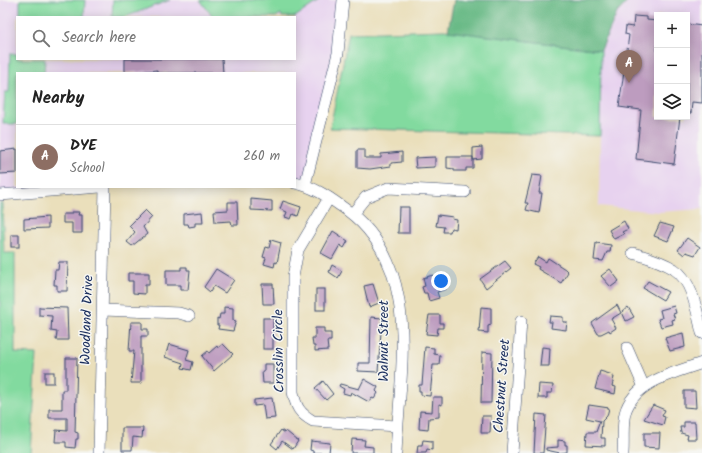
<!DOCTYPE html>
<html lang="en">
<head>
<meta charset="utf-8">
<style>
  body { margin:0; font-family:Kalam,sans-serif; background:#f2f2f2; color:#222 }
  .controls { position:absolute; right:12px; top:12px; display:grid; overflow:hidden; border-radius:0px; box-shadow:0 2px 10px #0003 }
  .controls button { width:36px; height:36px; display:grid; place-items:center; padding:0; border:0; border-bottom:1px solid #e0e0e0; background:#fff; color:#222; font:20px sans-serif }
  .you { position:absolute; left:441px; top:281px; width:14px; height:14px; margin:-10px; border:3px solid #fff; border-radius:50%; background:#1a73e8; box-shadow:0 0 0 6px #1a73e833 }
  .badge { display:grid; place-items:center; width:26px; height:26px; border-radius:50%; background:#2563eb; color:#fff; font-size:13px; font-weight:700 }
  .pin { position:absolute; translate:-50% -33px; filter:drop-shadow(0 1px 2px #0008) }
  .pin::after { content:''; position:absolute; top:21px; width:14px; height:12px; background:inherit; clip-path:polygon(0 0,100% 0,50% 100%) }
  .list { margin:0; padding:0; list-style:none }
  h2 { display:flex; justify-content:space-between; align-items:center; height:52px; margin:0; padding:0 16px; font-size:17px }
  h2 small { font-size:13px; font-weight:400; color:#767676 }
  .list li { display:grid; grid-template-columns:26px 1fr auto; gap:12px; align-items:center; box-sizing:border-box; height:64px; padding:0 16px; border-top:1px solid #e0e0e0 }
  .list b { display:block; font-size:15px; white-space:nowrap }
  .list p { margin:0; font-size:13px; white-space:nowrap; color:#767676 }
  .list em { font-size:13px; font-style:normal; color:#767676 }
  .icon { flex:none; width:22px; height:22px; fill:none; stroke:currentColor; stroke-width:2; stroke-linecap:round; stroke-linejoin:round }
  .map { position:relative; flex:none; width:702px; height:453px; overflow:hidden }
  .search { position:absolute; background:#fff; box-shadow:0 2px 10px #0003; left:16px; top:16px; width:280px; height:44px; display:flex; align-items:center; gap:10px; box-sizing:border-box; padding:0 14px; border-radius:0px; color:#767676; font-size:15px }
  .panel { position:absolute; background:#fff; box-shadow:0 2px 10px #0003; left:16px; top:72px; width:280px; height:116px; border-radius:0px }
  .map>svg:first-child { display:block }
  .built { fill:#e7d2ef; fill-rule:evenodd }
  .green { fill:#82da9f; stroke:#4e847e }
  .forest { fill:#69ba86; stroke:#427472 }
  .building { fill:#bd9cbf }
  .lines { fill:none; stroke-linecap:round; stroke-linejoin:round }
  .minor-casing { stroke:#3a496c; stroke-width:12 }
  .minor { stroke:#fff; stroke-width:11 }
  .labels { text-anchor:middle; dominant-baseline:central; stroke-width:3; stroke-linejoin:round; paint-order:stroke }
  .street-label { font-size:14px; fill:#1b2f5e; stroke:#f6f6f2 }
</style>
</head>
<body>
<div class="map">
<svg width="702" height="453" viewBox="0 0 702 453">
  <rect width="100%" height="100%" fill="#f6f6f2"/>
  <filter id="ink" filterUnits="userSpaceOnUse"><feTurbulence type="fractalNoise" baseFrequency=".025" numOctaves="2"/><feDisplacementMap in="SourceGraphic" scale="8" xChannelSelector="R" yChannelSelector="G"/><feConvolveMatrix kernelMatrix="1 2 1 2 8 2 1 2 1" color-interpolation-filters="sRGB"/></filter>
  <filter id="wash" filterUnits="userSpaceOnUse"><feTurbulence type="fractalNoise" baseFrequency=".012" numOctaves="4" result="noise"/><feDisplacementMap in="SourceGraphic" scale="16" xChannelSelector="R" yChannelSelector="G"/><feGaussianBlur stdDeviation="0.9" result="paint"/><feColorMatrix in="noise" values="0 0 0 0 0 0 0 0 0 0 0 0 0 0 0 0 0 1.4 0 .05"/><feComposite in="paint" operator="in"/></filter>
  <g filter="url(#wash)">
    <rect width="100%" height="100%" fill="#eadfbb"/>
    <!-- built -->
    <g class="built">
      <path d="M0 0H343L338 53 305 185 295 183V73H17V187H100L0 195ZM17 17H295V59H17Z"/>
      <path d="M629 0H702V209L659 212 599 206 601 50 617 13ZM657 15H687V117H657Z"/>
    </g>
    <!-- green -->
    <g class="green">
      <path d="M20 0H85L84 17H20Z"/>
      <path d="M113 0H170L125 17H112Z"/>
      <path d="M200 0H320L295 17H282L281 14 276 17H213Z"/>
      <path d="M444 30 601 50 600 136 330 128 349 33Z"/>
      <path d="M10 54H17V59H45L44 73H17V124H3L5 92H9Z"/>
      <path d="M0 203H2L4 253H15V353L37 354 31 453H0Z"/>
    </g>
    <!-- forest -->
    <path class="forest" d="M454 0H629L617 13 601 50 448 31Z"/>
    <g id="blocks">
      <!-- building -->
      <g class="building">
        <path d="M634 16 647 17V20L657 21V117H680L674 164 636 159 641 110 619 107 629 35 625 34 626 26 633 27Z"/>
        <path d="M687 24 702 26V103L692 102 691 113H687Z"/>
        <path d="M125 59H222L223 73H157V70L125 73Z"/>
        <path d="M482 147V159L473 160V148Z"/>
        <path d="M17 149V173L0 174V151Z"/>
        <path d="M357 150H365V158H381V154L402 152V162L391 163V166L370 169 357 168Z"/>
        <path d="M435 157V167L416 168 415 158Z"/>
        <path d="M447 157H473V168H466V171H454V169L447 168Z"/>
        <path d="M532 175 542 176 539 193H542L539 213 526 210 528 203H525Z"/>
        <path d="M251 199 272 201V211L251 210Z"/>
        <path d="M283 201 301 207 298 216 293 214 291 219 285 217 287 212 280 209Z"/>
        <path d="M228 202H237L238 225H232L231 221 215 222 214 211 228 210Z"/>
        <path d="M399 207H409V233H398Z"/>
        <path d="M145 210 152 217 143 227 147 234 132 246 127 242 135 232 129 226Z"/>
        <path d="M71 212H79L78 215H82V233H72V223H63V214H71Z"/>
        <path d="M202 212 203 223H195V226L189 227 188 224H184V214Z"/>
        <path d="M438 215 453 217 452 219 457 220 456 229 451 228 450 232H443L444 227 436 226Z"/>
        <path d="M48 217V228L24 229V219Z"/>
        <path d="M624 221 628 229 622 232 624 234 614 239 609 230Z"/>
        <path d="M660 223 674 227 668 241 654 236Z"/>
        <path d="M333 231 348 241 344 248 340 245 332 259 321 253Z"/>
        <rect x="11" y="235" width="8" height="12"/>
        <path d="M687 238 700 247 695 255 686 252 684 255 678 250Z"/>
        <path d="M271 240 281 243 277 263 275 262 274 267 264 264 266 258 263 257 266 247 269 248Z"/>
        <path d="M596 243 611 245 610 252H607L603 261 594 260Z"/>
        <path d="M538 257 546 262 548 258 565 269 568 272 561 283 538 269 539 267 533 264Z"/>
        <path d="M505 261 511 268 486 288 480 279Z"/>
        <path d="M59 262H68L67 291H57V285H54L55 270H58Z"/>
        <path d="M332 265 342 271 338 278 329 272Z"/>
        <path d="M181 267H187V270H190L188 290H180V285H166V270H181Z"/>
        <path d="M216 269 234 280 225 293 214 286 210 292 204 287Z"/>
        <path d="M610 269 619 281 611 287 601 276Z"/>
        <path d="M128 273H149V285H145V294L133 293V281H128Z"/>
        <path d="M433 275 435 282 444 280 446 289 437 292 439 298 429 301 427 293H424L422 287 425 286 423 278Z"/>
        <path d="M648 281 668 292 663 300 643 288Z"/>
        <path d="M262 284H273L274 304H263Z"/>
        <path d="M373 284 379 303 369 307 364 286Z"/>
        <rect x="316" y="289" width="9" height="21"/>
        <path d="M617 305 621 313 611 319 616 328 610 332 609 330 601 334H598L592 323Z"/>
        <path d="M674 306 676 313 673 314 675 319 672 320 673 324 661 327 658 319 662 318 660 310Z"/>
        <path d="M39 307 67 308 68 340H56L57 332 51 331 52 316 39 315Z"/>
        <path d="M224 307 233 308V320L236 321 233 331 218 329 219 325H217V318L219 319 220 314H224Z"/>
        <path d="M481 307 491 308V325L488 326V333L479 332Z"/>
        <path d="M628 307 634 317 626 321 622 312Z"/>
        <path d="M429 315H440V323H443V328H438L437 335 426 334Z"/>
        <path d="M550 316 563 317V322H567L566 330 551 328 552 322H549Z"/>
        <path d="M371 317 382 318 378 372 358 371V363H370Z"/>
        <rect x="263" y="318" width="10" height="31"/>
        <path d="M131 322H142V329H148V336H141V383H131L134 351H129Z"/>
        <path d="M315 328H324V333H331V341H327L328 350 315 351V346H313L312 338H315Z"/>
        <path d="M683 333 685 347 670 351 665 338Z"/>
        <path d="M169 344 189 350 186 360 193 362 191 370 182 368 183 363 165 357Z"/>
        <path d="M223 344 233 354 214 371 202 356 208 351 209 353 217 346 218 348Z"/>
        <path d="M425 347 434 348V354L440 355 439 365H433L430 396 421 395V391H419V385H422Z"/>
        <path d="M542 347 550 348 549 366H540Z"/>
        <path d="M482 352 492 353 491 403H481Z"/>
        <path d="M66 358H77L75 432 78 433V439H76L75 448 66 447V442H55L56 430 67 431V418H49V409H62V390H66Z"/>
        <path d="M264 364H273V383H263L262 371H264Z"/>
        <path d="M600 371 613 375 612 377H614L612 386 616 387 615 394 595 389Z"/>
        <rect x="45" y="372" width="9" height="11"/>
        <path d="M364 379 378 387 376 391 378 393 374 399 372 398 369 402 351 392 350 395 343 393 344 389 339 386 340 384 359 389Z"/>
        <path d="M323 381 333 394 326 400 315 388Z"/>
        <path d="M539 384 553 385 552 393H547V398H538Z"/>
        <path d="M684 391H695L696 408 684 407Z"/>
        <path d="M433 397H442V405L439 404V417L429 418 428 430 419 429 420 411 432 412Z"/>
        <path d="M272 398 275 418 265 419 263 405 254 406V400Z"/>
        <path d="M589 405 609 408 607 416 602 421 601 438H605V446L586 445 587 432H596L600 421 586 418Z"/>
        <path d="M653 405 665 410 662 416 665 417 663 425 644 419Z"/>
        <path d="M536 414 546 415 543 453H534Z"/>
        <path d="M482 416H491L490 433H481Z"/>
        <path d="M684 422H695L696 439H687L688 435 681 433 680 427H684Z"/>
        <path d="M122 428H143L142 438 133 437 132 450H122Z"/>
        <path d="M281 430 285 433 286 431 298 441 293 449 282 441 277 449 271 444Z"/>
        <path d="M644 433H660L659 448 644 447Z"/>
        <path d="M352 439 365 440 364 446 373 447V453H351Z"/>
        <path d="M423 440 432 441V450L427 449 426 453H417L418 445H422Z"/>
        <path d="M558 440 565 441V445H567V452L560 453 546 450V448L558 447Z"/>
        <path d="M311 441 330 443 329 453H313V451L310 450Z"/>
      </g>
    </g>
  </g>
  <g filter="url(#ink)">
    <use href="#blocks" fill-opacity="0" stroke="#3a496c" stroke-width="1"/>
    <g class="lines">
      <defs>
        <g id="minor">
          <path d="M295 183C312 186 327 196 341 206 424 261 400 368 396 453"/>
          <path d="M305 185 338 53 343 0"/>
          <path d="M0 195 100 187"/>
          <path d="M329 198 298 250 293 277V392C296 407 299 413 313 421L397 426"/>
          <path d="M353 213 366 197 388 188 465 192"/>
          <path d="M633 253C646 257 662 261 674 269 693 281 697 313 702 333"/>
          <path d="M103 310 179 313 189 316"/>
          <path d="M627 348 644 387"/>
          <path d="M99 453 105 187"/>
          <path d="M512 453 521 321"/>
          <path d="M623 453C624 440 622 425 625 413 634 381 675 373 702 363"/>
        </g>
      </defs>
      <!-- minor casing -->
      <use href="#minor" class="minor-casing"/>
      <!-- minor -->
      <use href="#minor" class="minor"/>
    </g>
  </g>
  <g class="labels">
    <!-- street labels -->
    <g class="street-label">
      <text transform="translate(87 320) rotate(-88)">Woodland Drive</text>
      <text transform="translate(384 341) rotate(-90)">Walnut Street</text>
      <text transform="translate(279 351) rotate(-91)">Crosslin Circle</text>
      <text transform="translate(502 386) rotate(-86)">Chestnut Street</text>
    </g>
  </g>
</svg>
<div class="controls">
<button>+</button>
<button>−</button>
<button><svg class="icon" aria-label="layers" viewBox="0 0 24 24"><path d="M12 4l9 5-9 5-9-5zM3 14l9 5 9-5"/></svg></button>
</div>
<div class="you"></div>
<div class="pin badge" style="left:629px;top:83px;background:#8d6e63">A</div>
<div class="search"><svg class="icon" aria-label="search" viewBox="0 0 24 24"><circle cx="10" cy="10" r="6"/><path d="M15 15l6 6"/></svg>Search here</div>
<section class="panel">
<h2>Nearby<small></small></h2>
<ul class="list">
<li><span class="badge" style="background:#8d6e63">A</span><div><b>DYE</b><p>School</p></div><em>260 m</em></li>
</ul>
</section>
</div>
</body>
</html>
